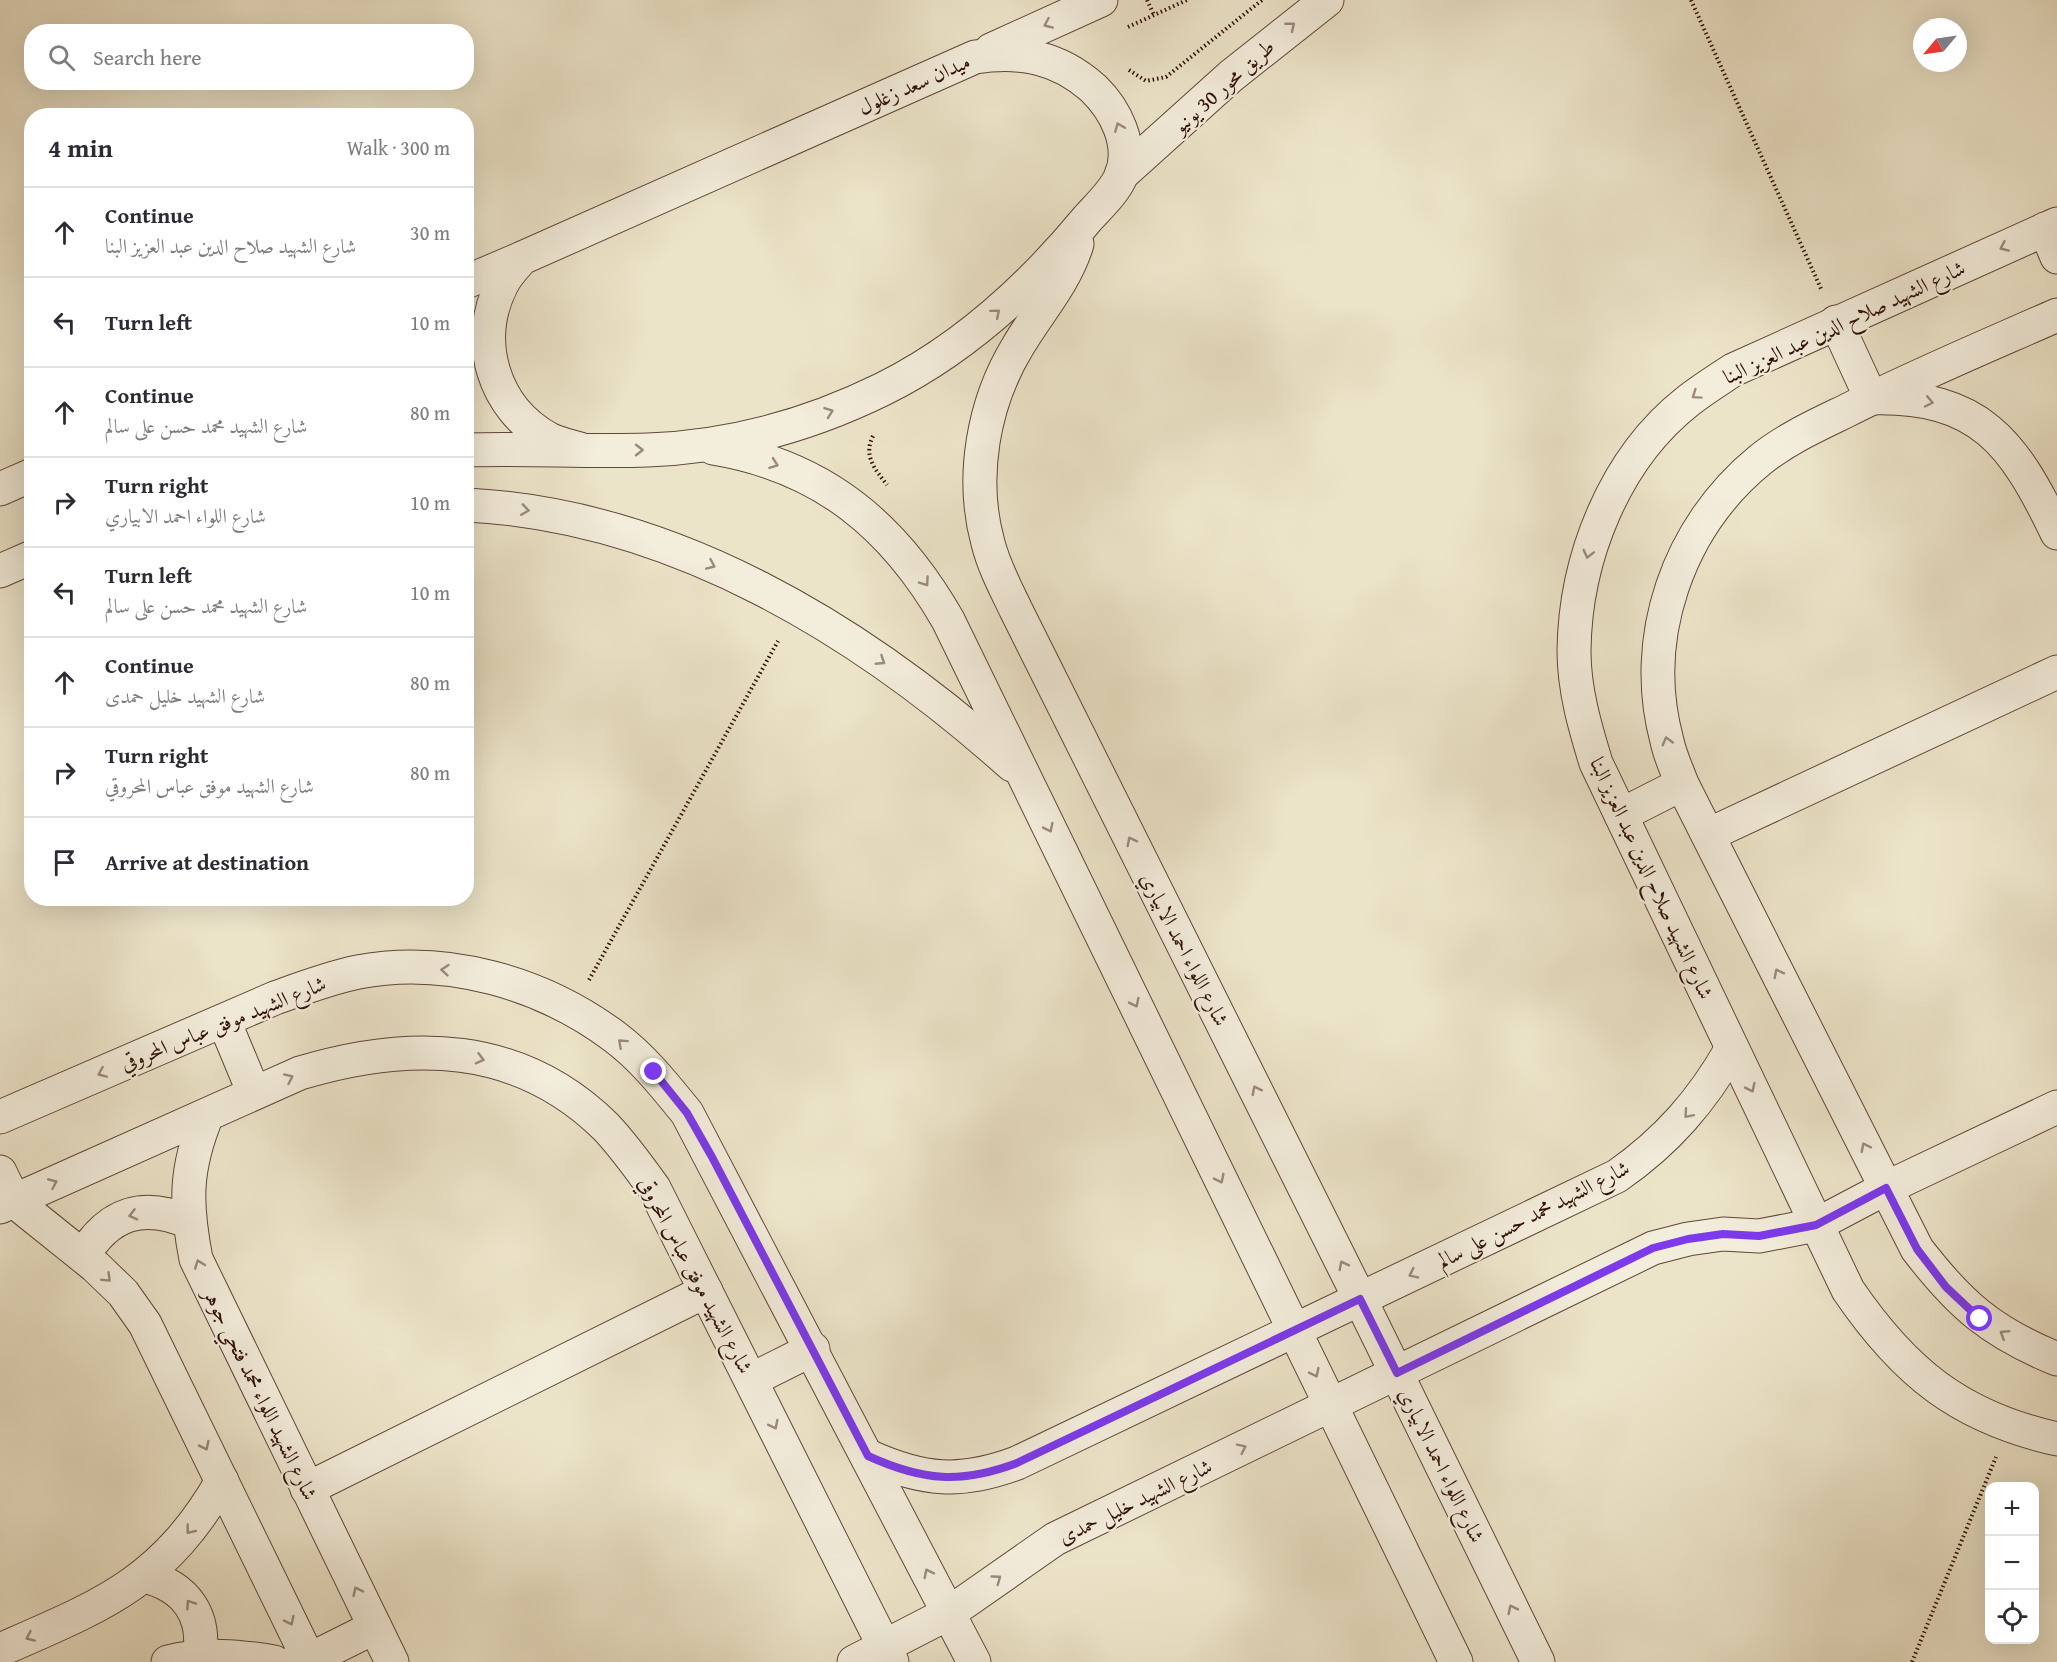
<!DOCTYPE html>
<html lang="en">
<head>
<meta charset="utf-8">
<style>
  body { margin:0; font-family:"Gentium Book Plus",Amiri,serif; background:#f7f7f7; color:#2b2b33 }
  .controls { position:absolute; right:18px; bottom:18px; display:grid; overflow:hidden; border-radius:12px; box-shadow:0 6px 24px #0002 }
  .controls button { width:54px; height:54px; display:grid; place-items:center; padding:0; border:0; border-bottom:2px solid #e1e1e2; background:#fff; color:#2b2b33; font:30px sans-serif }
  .compass { position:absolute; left:1913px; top:18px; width:54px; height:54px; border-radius:50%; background:#fff; box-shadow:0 6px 24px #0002; rotate:241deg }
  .stop { position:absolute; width:18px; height:18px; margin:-14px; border:4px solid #7c3aed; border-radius:50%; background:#fff }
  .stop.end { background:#7c3aed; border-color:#fff; box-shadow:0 2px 6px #0008 }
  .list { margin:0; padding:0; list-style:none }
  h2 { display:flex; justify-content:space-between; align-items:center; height:78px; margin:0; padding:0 24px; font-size:26px }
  h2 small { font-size:20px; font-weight:400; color:#7c7c81 }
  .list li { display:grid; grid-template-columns:39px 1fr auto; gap:18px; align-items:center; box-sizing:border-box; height:90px; padding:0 24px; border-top:2px solid #e1e1e2 }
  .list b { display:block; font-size:22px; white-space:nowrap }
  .list p { margin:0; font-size:20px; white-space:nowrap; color:#7c7c81 }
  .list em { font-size:20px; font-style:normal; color:#7c7c81 }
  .icon { flex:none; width:33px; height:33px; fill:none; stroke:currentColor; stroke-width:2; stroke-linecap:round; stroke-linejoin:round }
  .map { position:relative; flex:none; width:2057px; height:1662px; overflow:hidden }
  .search { position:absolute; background:#fff; box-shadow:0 6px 24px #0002; left:24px; top:24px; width:450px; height:66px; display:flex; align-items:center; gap:15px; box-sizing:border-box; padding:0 21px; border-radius:24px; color:#7c7c81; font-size:22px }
  .panel { position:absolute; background:#fff; box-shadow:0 6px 24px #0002; left:24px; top:108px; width:450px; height:798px; border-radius:24px }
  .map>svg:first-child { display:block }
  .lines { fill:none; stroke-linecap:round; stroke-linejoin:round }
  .minor-casing { stroke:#5f4637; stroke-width:35 }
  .path { stroke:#301106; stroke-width:4; stroke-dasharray:1.5 3; stroke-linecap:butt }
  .minor { stroke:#f3eddc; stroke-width:33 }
  .oneway { stroke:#9b8a7c }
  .route { stroke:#7c3aed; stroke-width:8 }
  .labels { text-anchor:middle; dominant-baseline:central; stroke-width:4.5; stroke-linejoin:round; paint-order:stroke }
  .street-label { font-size:21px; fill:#301106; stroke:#f3eddc }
</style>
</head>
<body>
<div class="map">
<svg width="2057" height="1662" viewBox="0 0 2057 1662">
  <rect width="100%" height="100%" fill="#ece4c9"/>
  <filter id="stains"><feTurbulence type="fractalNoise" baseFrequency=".00333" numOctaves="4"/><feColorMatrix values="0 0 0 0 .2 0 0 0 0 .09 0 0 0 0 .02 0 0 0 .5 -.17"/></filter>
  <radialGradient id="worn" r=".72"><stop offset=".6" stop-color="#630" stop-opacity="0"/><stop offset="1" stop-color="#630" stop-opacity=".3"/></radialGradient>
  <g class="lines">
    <defs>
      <g id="minor">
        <path d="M991 50 1101 0"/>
        <path d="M1121 175 1231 76 1327 0"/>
        <path d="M2057 224 1733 370C1718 380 1702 390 1688 401 1614 459 1575 559 1574 651 1574 690 1585 727 1596 763L1848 1290C1904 1372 1959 1417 2057 1439"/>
        <path d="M2045 229 2057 257"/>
        <path d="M1077 244C1065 283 1038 312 1018 346 983 403 970 478 988 543 994 567 1006 589 1016 610L1360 1299 1538 1662"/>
        <path d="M466 282 520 259"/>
        <path d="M2057 315C1987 346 1915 376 1846 411 1817 425 1786 439 1760 460 1678 527 1639 638 1667 741 1670 756 1677 770 1682 784L1917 1249C1960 1305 1991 1332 2057 1359"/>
        <path d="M1836 322 1871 398C1980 395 2014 443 2057 533"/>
        <path d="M713 448C823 466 894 526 948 620L1456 1662"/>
        <path d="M466 450C527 448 587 452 648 450 729 447 810 425 883 389 964 349 1031 287 1088 218 1099 206 1115 191 1121 176 1134 145 1115 109 1093 88 1058 57 1020 50 975 57L522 258C515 266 507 274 502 284 473 341 493 408 549 439 559 444 570 446 580 449"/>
        <path d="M0 489 32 475"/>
        <path d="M466 505C673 515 861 630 1012 765"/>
        <path d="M0 571 32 557"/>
        <path d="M1621 815 1682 784"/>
        <path d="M1708 835 2057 672"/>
        <path d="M224 1021 254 1093"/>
        <path d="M207 1115C185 1169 185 1202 196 1259L392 1662"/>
        <path d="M0 1117 275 998C303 988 329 978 358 972 447 955 543 983 615 1037 643 1058 665 1086 687 1113L974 1662"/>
        <path d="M0 1172 14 1201 95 1266 123 1293 145 1324 310 1662"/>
        <path d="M0 1207 300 1073C410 1040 519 1041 606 1127 624 1146 639 1167 654 1188L892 1662"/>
        <path d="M83 1256C109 1213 143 1202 189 1222"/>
        <path d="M751 1380 813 1349"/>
        <path d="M868 1456C923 1481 961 1484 1017 1463L1617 1176C1667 1141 1702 1101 1732 1048"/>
        <path d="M307 1489 706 1291"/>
        <path d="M144 1576C186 1586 207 1616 199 1658"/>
        <path d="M0 1650C103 1605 163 1583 222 1481"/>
        <path d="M168 1662C203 1653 239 1656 274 1662"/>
        <path d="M294 1662 309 1660 375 1627"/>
        <path d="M854 1662 949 1613 1055 1539 1653 1248 1688 1239 1723 1234 1759 1236 1816 1225 1886 1188 2057 1107"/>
      </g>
    </defs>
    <!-- minor casing -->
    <use href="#minor" class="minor-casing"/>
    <!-- path -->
    <g class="path">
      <path d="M1147 0 1154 15"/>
      <path d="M1691 0 1822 291"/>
      <path d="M1128 27 1187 0"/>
      <path d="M1129 70 1146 81 1166 77 1262 0"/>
      <path d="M873 436C863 456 875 469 887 485"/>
      <path d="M589 980 778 641"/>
      <path d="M1912 1662 1996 1457"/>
    </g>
    <!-- minor -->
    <use href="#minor" class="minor"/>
  </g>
  <!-- one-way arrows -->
  <defs><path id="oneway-chevron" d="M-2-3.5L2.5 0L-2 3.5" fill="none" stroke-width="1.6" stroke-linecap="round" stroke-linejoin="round" transform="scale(1.5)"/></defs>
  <g class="oneway">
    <use href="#oneway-chevron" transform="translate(1048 24) rotate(156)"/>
    <use href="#oneway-chevron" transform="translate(1291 26) rotate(-39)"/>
    <use href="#oneway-chevron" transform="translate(1119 127) rotate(-112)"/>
    <use href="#oneway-chevron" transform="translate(2004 247) rotate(156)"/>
    <use href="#oneway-chevron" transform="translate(996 313) rotate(-40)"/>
    <use href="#oneway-chevron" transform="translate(1696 395) rotate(145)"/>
    <use href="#oneway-chevron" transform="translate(1929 402) rotate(12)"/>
    <use href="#oneway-chevron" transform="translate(829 412) rotate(-20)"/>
    <use href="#oneway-chevron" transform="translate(639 450)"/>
    <use href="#oneway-chevron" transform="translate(774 464) rotate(20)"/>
    <use href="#oneway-chevron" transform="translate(525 510) rotate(8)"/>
    <use href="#oneway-chevron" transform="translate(1588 554) rotate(104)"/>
    <use href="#oneway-chevron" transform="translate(711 565) rotate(24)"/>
    <use href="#oneway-chevron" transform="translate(925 582) rotate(55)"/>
    <use href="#oneway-chevron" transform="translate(881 661) rotate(33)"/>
    <use href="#oneway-chevron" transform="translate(1667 741) rotate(-105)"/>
    <use href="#oneway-chevron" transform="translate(1049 828) rotate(64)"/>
    <use href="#oneway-chevron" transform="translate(1131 841) rotate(-117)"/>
    <use href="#oneway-chevron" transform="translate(445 970) rotate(-175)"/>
    <use href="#oneway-chevron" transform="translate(1778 973) rotate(-117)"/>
    <use href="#oneway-chevron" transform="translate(1135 1003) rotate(64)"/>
    <use href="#oneway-chevron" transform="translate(622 1043) rotate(-138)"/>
    <use href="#oneway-chevron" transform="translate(480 1059) rotate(15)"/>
    <use href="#oneway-chevron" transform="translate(102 1073) rotate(157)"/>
    <use href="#oneway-chevron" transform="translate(289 1078) rotate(-24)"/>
    <use href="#oneway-chevron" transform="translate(1751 1088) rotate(64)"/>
    <use href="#oneway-chevron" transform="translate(1256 1090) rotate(-117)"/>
    <use href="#oneway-chevron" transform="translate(1688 1114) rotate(131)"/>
    <use href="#oneway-chevron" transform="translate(1865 1147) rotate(-117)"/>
    <use href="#oneway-chevron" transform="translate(1220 1179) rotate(64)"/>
    <use href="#oneway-chevron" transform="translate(53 1183) rotate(-24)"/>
    <use href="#oneway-chevron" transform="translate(133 1215) rotate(166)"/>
    <use href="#oneway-chevron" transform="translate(199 1264) rotate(-111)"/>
    <use href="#oneway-chevron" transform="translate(1343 1265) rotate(-117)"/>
    <use href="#oneway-chevron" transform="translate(1413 1274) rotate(154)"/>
    <use href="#oneway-chevron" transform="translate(107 1278) rotate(44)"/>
    <use href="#oneway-chevron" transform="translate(2004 1334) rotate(-148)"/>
    <use href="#oneway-chevron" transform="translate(1315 1373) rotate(64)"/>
    <use href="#oneway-chevron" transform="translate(774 1425) rotate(63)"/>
    <use href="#oneway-chevron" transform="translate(205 1446) rotate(64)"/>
    <use href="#oneway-chevron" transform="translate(1242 1448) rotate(-26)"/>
    <use href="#oneway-chevron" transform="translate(190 1530) rotate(128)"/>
    <use href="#oneway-chevron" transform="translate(928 1573) rotate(-117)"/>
    <use href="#oneway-chevron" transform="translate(997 1579) rotate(-36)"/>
    <use href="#oneway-chevron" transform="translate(357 1591) rotate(-116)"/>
    <use href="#oneway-chevron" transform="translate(190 1604) rotate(-124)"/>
    <use href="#oneway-chevron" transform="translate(1512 1609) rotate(-116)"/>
    <use href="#oneway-chevron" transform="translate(290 1621) rotate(64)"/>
    <use href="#oneway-chevron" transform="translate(30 1637) rotate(156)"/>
  </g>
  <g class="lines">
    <!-- route -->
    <path class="route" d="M654 1072 687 1113 712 1157 868 1456C923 1481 961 1484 1017 1463L1360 1299 1397 1373 1653 1248 1688 1239 1723 1234 1759 1236 1816 1225 1886 1188 1917 1249 1946 1287 1980 1319"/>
  </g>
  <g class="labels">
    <!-- street labels -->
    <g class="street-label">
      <text transform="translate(914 84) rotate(-24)">ميدان سعد زغلول</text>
      <text transform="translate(1223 86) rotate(-42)">طريق محور 30 يونيو</text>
      <text transform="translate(1844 322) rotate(-25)">شارع الشهيد صلاح الدين عبد العزيز البنا</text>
      <text transform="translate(1652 878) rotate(65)">شارع الشهيد صلاح الدين عبد العزيز البنا</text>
      <text transform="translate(1185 949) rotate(63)">شارع اللواء احمد الابياري</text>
      <text transform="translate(223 1023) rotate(-22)">شارع الشهيد موفق عباس المحروقي</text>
      <text transform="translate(1533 1214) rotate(-27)">شارع الشهيد محمد حسن على سالم</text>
      <text transform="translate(696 1275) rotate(62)">شارع الشهيد موفق عباس المحروقي</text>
      <text transform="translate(261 1394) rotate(64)">شارع الشهيد اللواء محمد فتحي جوهر</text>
      <text transform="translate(1442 1465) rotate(64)">شارع اللواء احمد الابياري</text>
      <text transform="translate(1135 1501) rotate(-26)">شارع الشهيد خليل حمدى</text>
    </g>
  </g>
  <rect width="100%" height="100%" filter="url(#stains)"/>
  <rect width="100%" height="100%" fill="url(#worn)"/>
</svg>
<div class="controls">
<button>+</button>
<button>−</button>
<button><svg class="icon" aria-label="locate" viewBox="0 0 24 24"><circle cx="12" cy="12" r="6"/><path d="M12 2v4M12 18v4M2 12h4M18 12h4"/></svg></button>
</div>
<svg class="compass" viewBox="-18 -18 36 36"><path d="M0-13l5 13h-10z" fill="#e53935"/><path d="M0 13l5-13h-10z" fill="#7c7c81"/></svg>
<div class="stop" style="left:1980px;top:1319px"></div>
<div class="stop end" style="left:654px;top:1072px"></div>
<div class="search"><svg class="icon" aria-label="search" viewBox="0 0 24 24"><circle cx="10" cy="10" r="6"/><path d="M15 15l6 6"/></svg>Search here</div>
<section class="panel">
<h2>4 min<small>Walk · 300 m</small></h2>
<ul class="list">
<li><svg class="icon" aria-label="ahead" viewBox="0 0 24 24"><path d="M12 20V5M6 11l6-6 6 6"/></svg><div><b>Continue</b><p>شارع الشهيد صلاح الدين عبد العزيز البنا</p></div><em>30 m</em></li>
<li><svg class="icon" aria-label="left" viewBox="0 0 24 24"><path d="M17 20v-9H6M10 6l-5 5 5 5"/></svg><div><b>Turn left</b></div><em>10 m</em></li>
<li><svg class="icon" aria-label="ahead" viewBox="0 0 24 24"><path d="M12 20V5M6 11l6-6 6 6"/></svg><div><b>Continue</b><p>شارع الشهيد محمد حسن على سالم</p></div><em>80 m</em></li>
<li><svg class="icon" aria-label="right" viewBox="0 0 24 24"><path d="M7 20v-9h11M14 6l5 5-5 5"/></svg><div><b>Turn right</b><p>شارع اللواء احمد الابياري</p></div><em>10 m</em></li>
<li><svg class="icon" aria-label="left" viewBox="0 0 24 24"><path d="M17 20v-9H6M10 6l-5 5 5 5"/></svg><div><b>Turn left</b><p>شارع الشهيد محمد حسن على سالم</p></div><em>10 m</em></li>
<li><svg class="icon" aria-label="ahead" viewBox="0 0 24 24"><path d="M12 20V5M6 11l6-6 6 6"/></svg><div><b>Continue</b><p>شارع الشهيد خليل حمدى</p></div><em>80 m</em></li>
<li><svg class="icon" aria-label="right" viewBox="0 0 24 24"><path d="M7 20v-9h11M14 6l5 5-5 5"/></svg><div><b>Turn right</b><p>شارع الشهيد موفق عباس المحروقي</p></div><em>80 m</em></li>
<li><svg class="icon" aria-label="arrive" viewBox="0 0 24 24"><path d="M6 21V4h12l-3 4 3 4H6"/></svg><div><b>Arrive at destination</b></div></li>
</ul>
</section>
</div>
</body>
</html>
